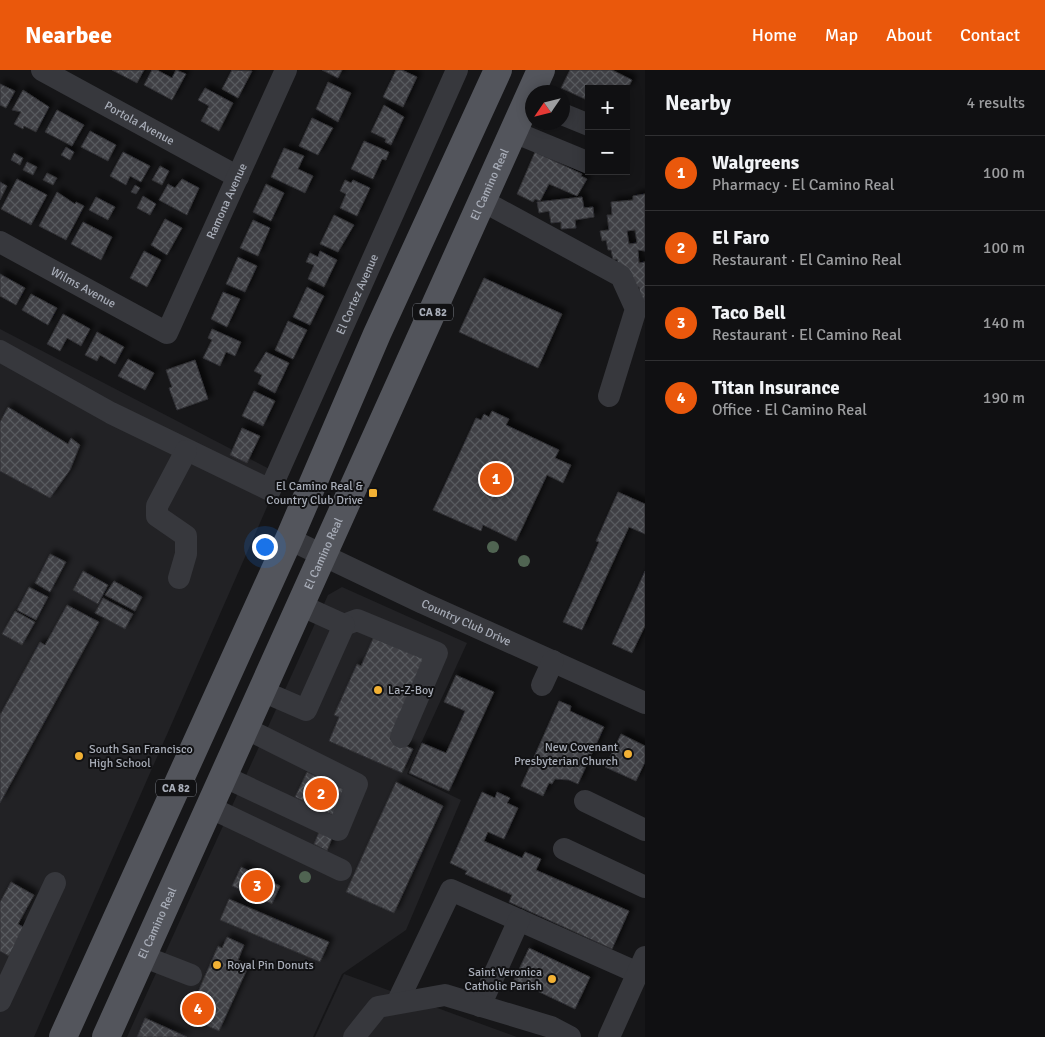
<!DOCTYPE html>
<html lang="en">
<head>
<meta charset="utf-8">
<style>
  body { margin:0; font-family:Signika,sans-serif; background:#1e1e20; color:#f1f3f6 }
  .controls { position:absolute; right:15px; top:15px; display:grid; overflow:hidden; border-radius:0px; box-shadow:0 2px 12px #0003 }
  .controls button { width:45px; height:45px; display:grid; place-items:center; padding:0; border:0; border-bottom:1px solid #303032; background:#101012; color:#f1f3f6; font:25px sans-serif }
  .compass { position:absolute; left:525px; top:15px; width:45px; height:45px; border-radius:50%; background:#101012; box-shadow:0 2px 12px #0003; rotate:235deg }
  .you { position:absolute; left:264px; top:476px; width:18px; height:18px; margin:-12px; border:4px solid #fff; border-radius:50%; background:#1a73e8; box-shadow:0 0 0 8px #1a73e833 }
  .badge { display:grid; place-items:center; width:32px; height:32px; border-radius:50%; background:#ea580c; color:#fff; font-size:16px; font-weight:700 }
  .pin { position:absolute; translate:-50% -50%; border:2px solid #fff; box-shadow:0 1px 5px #0006 }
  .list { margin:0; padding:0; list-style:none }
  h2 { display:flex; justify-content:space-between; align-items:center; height:65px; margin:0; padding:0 20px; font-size:21px }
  h2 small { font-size:16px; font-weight:400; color:#9c9d9f }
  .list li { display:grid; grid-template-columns:32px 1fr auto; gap:15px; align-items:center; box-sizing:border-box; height:75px; padding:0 20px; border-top:1px solid #303032 }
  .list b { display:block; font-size:19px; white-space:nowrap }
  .list p { margin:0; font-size:16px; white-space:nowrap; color:#9c9d9f }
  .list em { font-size:16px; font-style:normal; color:#9c9d9f }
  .map { position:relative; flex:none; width:645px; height:967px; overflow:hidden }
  header { display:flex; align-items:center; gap:30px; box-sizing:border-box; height:70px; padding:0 25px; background:#ea580c; color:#fff }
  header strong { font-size:24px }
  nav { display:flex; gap:28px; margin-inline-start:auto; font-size:18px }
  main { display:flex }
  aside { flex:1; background:#101012 }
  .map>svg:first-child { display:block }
  .built { fill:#222225 }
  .building { fill:url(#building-cross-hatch); stroke:#303034; fill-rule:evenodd; filter:url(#shadow) }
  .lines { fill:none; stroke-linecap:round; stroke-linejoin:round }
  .minor { stroke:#37383d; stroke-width:22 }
  .major { stroke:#53555c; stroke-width:28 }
  .tree { fill:#506452 }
  .poi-dot { fill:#f2b134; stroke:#111113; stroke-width:2 }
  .labels { text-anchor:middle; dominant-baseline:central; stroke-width:4; stroke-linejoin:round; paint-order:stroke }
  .shield { fill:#111113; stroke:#7b7e86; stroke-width:1 }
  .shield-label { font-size:11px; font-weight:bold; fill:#a8adb8 }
  .street-label { font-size:12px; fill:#a8adb8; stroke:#111113 }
  .poi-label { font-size:12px; fill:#a8adb8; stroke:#111113; text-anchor:end }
</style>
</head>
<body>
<header>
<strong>Nearbee</strong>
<nav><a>Home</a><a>Map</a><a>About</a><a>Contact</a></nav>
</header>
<main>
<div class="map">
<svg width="645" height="967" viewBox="0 0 645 967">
  <defs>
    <pattern id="building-cross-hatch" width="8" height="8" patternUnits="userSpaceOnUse" patternTransform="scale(1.25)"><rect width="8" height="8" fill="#404145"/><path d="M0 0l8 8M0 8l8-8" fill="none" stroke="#595a5e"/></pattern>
    <filter id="shadow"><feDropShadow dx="4.5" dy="-4.5" stdDeviation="2.5" flood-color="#0009"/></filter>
  </defs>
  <rect width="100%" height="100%" fill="#161618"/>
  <!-- built -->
  <g class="built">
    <path d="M0 259 281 405 34 967H0Z"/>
    <path d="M342 517 467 573 407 704 461 730 406 860 342 904 313 967H127L328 525Z"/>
    <path d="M344 904 517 967H315Z"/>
  </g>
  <!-- building -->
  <g class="building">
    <path d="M112 0H144L137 13Z"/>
    <path d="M152 0H157L172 8 176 0 186 4 172 30 144 15Z"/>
    <path d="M232 0 252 1 238 28 222 19Z"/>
    <path d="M322 0H342L338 8Z"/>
    <path d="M396 0H402L417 7 403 37 383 27Z"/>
    <path d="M570 0H612L632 10 626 22V19H589V31L561 18Z"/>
    <path d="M328 12 351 23 338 52 316 39Z"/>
    <path d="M0 14 15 21 6 38 0 35Z"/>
    <path d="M205 18 233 33 219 61 201 51 209 36 198 30Z"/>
    <path d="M23 20 49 37 36 62 24 56 23 59 14 54 21 42 12 40Z"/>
    <path d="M384 35 404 47 391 75 385 72 386 69 371 62Z"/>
    <path d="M57 40 84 55 72 76 45 62Z"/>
    <path d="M312 48 333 58 318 85 299 76Z"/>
    <path d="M90 61 116 75 108 91 81 77Z"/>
    <path d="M364 71 389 82 386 90 382 89 373 109 351 99Z"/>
    <path d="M66 77 74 82 70 90 61 85Z"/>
    <path d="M284 78 304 86 298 99 313 106 305 123 271 107Z"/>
    <path d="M123 82 150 96 141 112 130 106 126 115 110 106Z"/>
    <path d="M535 82 582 104 581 106 587 109 577 126 549 114 540 131 535 129 533 132 517 124Z"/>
    <path d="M14 83 23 88 20 95 11 90Z"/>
    <path d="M27 92 37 97 33 105 23 100Z"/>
    <path d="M160 96 169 101 162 115 152 110Z"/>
    <path d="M47 103 57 108 53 115 43 110Z"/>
    <path d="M17 109 47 125 31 155 1 139Z"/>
    <path d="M182 109 199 118 187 145 159 130 168 114 175 118Z"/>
    <path d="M345 110 351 113 353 110 370 118 357 146 340 138 346 124 340 121Z"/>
    <path d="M0 112 7 116 0 130Z"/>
    <path d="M266 114 284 123 271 151 253 142Z"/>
    <path d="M135 115 140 118 136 124 131 122Z"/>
    <path d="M57 122 75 134 76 132 84 136 66 170 39 156Z"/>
    <path d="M645 124V181L638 180 639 193 645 192V232H641L639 217 632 218 619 199 617 189 613 190 611 180H608L606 170 602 171 600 161 609 160 607 145H612L611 132 633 130V126ZM635 160 637 173 629 174 627 161Z"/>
    <path d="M143 126 156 134 150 145 137 138Z"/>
    <path d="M96 127 115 137 108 150 89 140Z"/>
    <path d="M582 127 584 138 593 137 594 147 575 150 576 158 561 159V152L551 153 549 141 539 143 537 132Z"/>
    <path d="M334 145 354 155 338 182 320 174Z"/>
    <path d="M165 149 182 158 167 185 151 175Z"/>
    <path d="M253 150 270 158 258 186 240 178Z"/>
    <path d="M83 152 112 167 101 190 71 174Z"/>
    <path d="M144 181 161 190 147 217 130 208Z"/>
    <path d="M320 181 337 190 324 217 308 209 314 195 306 192 310 183 318 187Z"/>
    <path d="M238 187 257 196 245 222 226 214Z"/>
    <path d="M0 204 25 218 16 235 0 226Z"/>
    <path d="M484 208 562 244 538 298 459 262Z"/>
    <path d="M307 217 324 226 310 255 293 247Z"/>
    <path d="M223 222 240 229 227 257 211 249Z"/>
    <path d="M31 224 57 238 48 255 22 240Z"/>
    <path d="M63 244 90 259 81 276 67 268 60 281 47 274Z"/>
    <path d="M288 251 307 260 293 289 275 280Z"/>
    <path d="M212 259 241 272 235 286 226 282 220 296 203 288 212 270 208 268Z"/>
    <path d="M97 262 124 277 115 294 100 285 97 291 85 285Z"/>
    <path d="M266 282 289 293 275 323 258 314 262 305 254 301Z"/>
    <path d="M128 289 154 303 145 320 118 306Z"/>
    <path d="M195 290 208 329 177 340 169 318 172 317 166 300Z"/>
    <path d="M254 321 275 331 263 356 242 346Z"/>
    <path d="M8 337 68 374 71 368 80 375 70 400 50 428 0 401V352Z"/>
    <path d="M492 341 509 349 506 355 559 380 555 388 571 395 563 413 547 405 516 471 483 455 481 461 433 440 476 348 481 350 484 344 489 347Z"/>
    <path d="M242 358 260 366 247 393 230 385Z"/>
    <path d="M618 422 645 434V464L629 457 582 560 563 552 599 472 596 471Z"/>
    <path d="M50 484 66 492 50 522 35 513Z"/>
    <path d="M83 501 108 515 98 534 73 520Z"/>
    <path d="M645 501V556L632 583 612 574Z"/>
    <path d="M114 511 142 527 135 541 105 525Z"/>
    <path d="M29 517 48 527 36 550 17 540Z"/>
    <path d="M103 528 133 544 125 559 95 543Z"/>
    <path d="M67 535 99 552 0 733V645L40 572 45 575Z"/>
    <path d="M15 541 35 552 22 575 2 564Z"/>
    <path d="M375 564 426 587 390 669 413 679 402 703 329 671 339 647 334 645 357 594 361 596Z"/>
    <path d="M456 605 494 622 449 721 409 703 422 673 446 683 465 641 444 632Z"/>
    <path d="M559 631 571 636 570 641 604 657 578 714 569 710 555 709 552 714 549 713 543 726 521 716Z"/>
    <path d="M621 664 645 676V692L636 711 605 697Z"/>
    <path d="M307 702 348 721 336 747 295 727Z"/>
    <path d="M396 712 443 736 394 843 346 822Z"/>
    <path d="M482 722 495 728 497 722 510 728 507 733 518 738 504 769 488 762 484 771 522 788 525 782 541 789 536 800 629 841 612 879 509 832 512 825 465 804 467 801 450 793Z"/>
    <path d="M319 762 332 768 327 781 314 774Z"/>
    <path d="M241 797 280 816 272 834 232 816Z"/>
    <path d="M11 812 34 825 18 854 25 858 9 886 0 881V832Z"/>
    <path d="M229 829 329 872 320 892 220 850Z"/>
    <path d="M227 867 244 875 238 890 249 895 219 961 187 947 218 876 222 878Z"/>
    <path d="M529 878 590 907 575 939 514 910Z"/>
    <path d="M145 948 187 967H137Z"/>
  </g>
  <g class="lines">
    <!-- minor -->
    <g class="minor">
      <path id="s1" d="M42 0 238 107"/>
      <path d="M562 44 589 55"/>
      <path d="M514 62 589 93"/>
      <path d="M483 131 621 206 636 239 609 326"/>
      <path id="s2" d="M0 172 167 263 286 0"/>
      <path id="s3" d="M0 281 111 343 270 420 457 0"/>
      <path id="s4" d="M289 469 423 533 645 633"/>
      <path d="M179 508 186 484V466L157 446V436L186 381"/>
      <path d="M344 555 357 550 437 583 401 667"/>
      <path d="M542 615 553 591"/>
      <path d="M262 621 306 640 344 555 300 535"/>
      <path d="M223 706 338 760 357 714 245 658"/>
      <path d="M585 731 645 760"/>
      <path d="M209 737 341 800"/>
      <path d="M564 779 645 817"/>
      <path d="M142 886 191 905"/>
      <path d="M0 931 55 813"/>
      <path d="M397 933 451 820 638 903"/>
      <path d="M480 936 519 850"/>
      <path d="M354 967 378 937 445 925 551 957 570 967"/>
      <path d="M609 967 645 887"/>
    </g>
    <!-- major -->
    <g class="major">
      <path d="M63 967 289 469 377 264 498 0"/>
      <path id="s5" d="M106 967 541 0"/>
    </g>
  </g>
  <!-- trees -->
  <g class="tree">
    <circle cx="493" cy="477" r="6"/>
    <circle cx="524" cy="491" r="6"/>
    <circle cx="305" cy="807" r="6"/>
  </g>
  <!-- markers -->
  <g class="poi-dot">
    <rect x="368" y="418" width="10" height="10" rx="2.5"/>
    <circle cx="378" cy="620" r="5"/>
    <circle cx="628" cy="684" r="5"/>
    <circle cx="79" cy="686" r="5"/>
    <circle cx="217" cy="895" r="5"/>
    <circle cx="552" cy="909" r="5"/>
  </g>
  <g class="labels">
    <!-- shield labels -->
    <g class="shield">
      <rect x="413" y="233.5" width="40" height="17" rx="4"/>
      <rect x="156" y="709.5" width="40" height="17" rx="4"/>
    </g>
    <g class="shield-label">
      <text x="433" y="242">CA 82</text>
      <text x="176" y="718">CA 82</text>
    </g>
    <!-- street labels -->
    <g class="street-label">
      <text stroke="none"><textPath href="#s1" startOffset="111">Portola Avenue</textPath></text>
      <text stroke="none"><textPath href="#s5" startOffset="935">El Camino Real</textPath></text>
      <text stroke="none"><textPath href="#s2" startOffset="335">Ramona Avenue</textPath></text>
      <text stroke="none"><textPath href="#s2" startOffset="95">Wilms Avenue</textPath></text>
      <text stroke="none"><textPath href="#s3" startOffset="518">El Cortez Avenue</textPath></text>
      <text stroke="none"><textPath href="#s5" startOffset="530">El Camino Real</textPath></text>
      <text stroke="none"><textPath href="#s4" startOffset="196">Country Club Drive</textPath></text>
      <text stroke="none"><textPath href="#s5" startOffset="125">El Camino Real</textPath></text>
    </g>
    <!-- poi labels -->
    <g class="poi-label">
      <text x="363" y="416">El Camino Real &amp;<tspan x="363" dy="14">Country Club Drive</tspan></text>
      <text x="388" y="620" text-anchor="start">La-Z-Boy</text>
      <text x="618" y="677">New Covenant<tspan x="618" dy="14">Presbyterian Church</tspan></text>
      <text x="89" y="679" text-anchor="start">South San Francisco<tspan x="89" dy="14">High School</tspan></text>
      <text x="227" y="895" text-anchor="start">Royal Pin Donuts</text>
      <text x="542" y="902">Saint Veronica<tspan x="542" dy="14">Catholic Parish</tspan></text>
    </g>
  </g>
</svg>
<div class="controls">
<button>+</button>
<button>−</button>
</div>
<svg class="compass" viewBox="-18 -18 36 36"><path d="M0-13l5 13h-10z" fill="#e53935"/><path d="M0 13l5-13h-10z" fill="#9c9d9f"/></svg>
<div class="you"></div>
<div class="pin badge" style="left:496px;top:409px">1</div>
<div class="pin badge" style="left:321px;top:724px">2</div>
<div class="pin badge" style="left:257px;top:816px">3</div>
<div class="pin badge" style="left:198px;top:939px">4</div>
</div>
<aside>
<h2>Nearby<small>4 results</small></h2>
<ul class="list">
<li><span class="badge">1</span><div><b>Walgreens</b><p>Pharmacy · El Camino Real</p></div><em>100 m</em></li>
<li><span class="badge">2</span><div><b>El Faro</b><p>Restaurant · El Camino Real</p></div><em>100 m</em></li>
<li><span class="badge">3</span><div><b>Taco Bell</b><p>Restaurant · El Camino Real</p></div><em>140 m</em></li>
<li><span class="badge">4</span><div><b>Titan Insurance</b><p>Office · El Camino Real</p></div><em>190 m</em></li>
</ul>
</aside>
</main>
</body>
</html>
